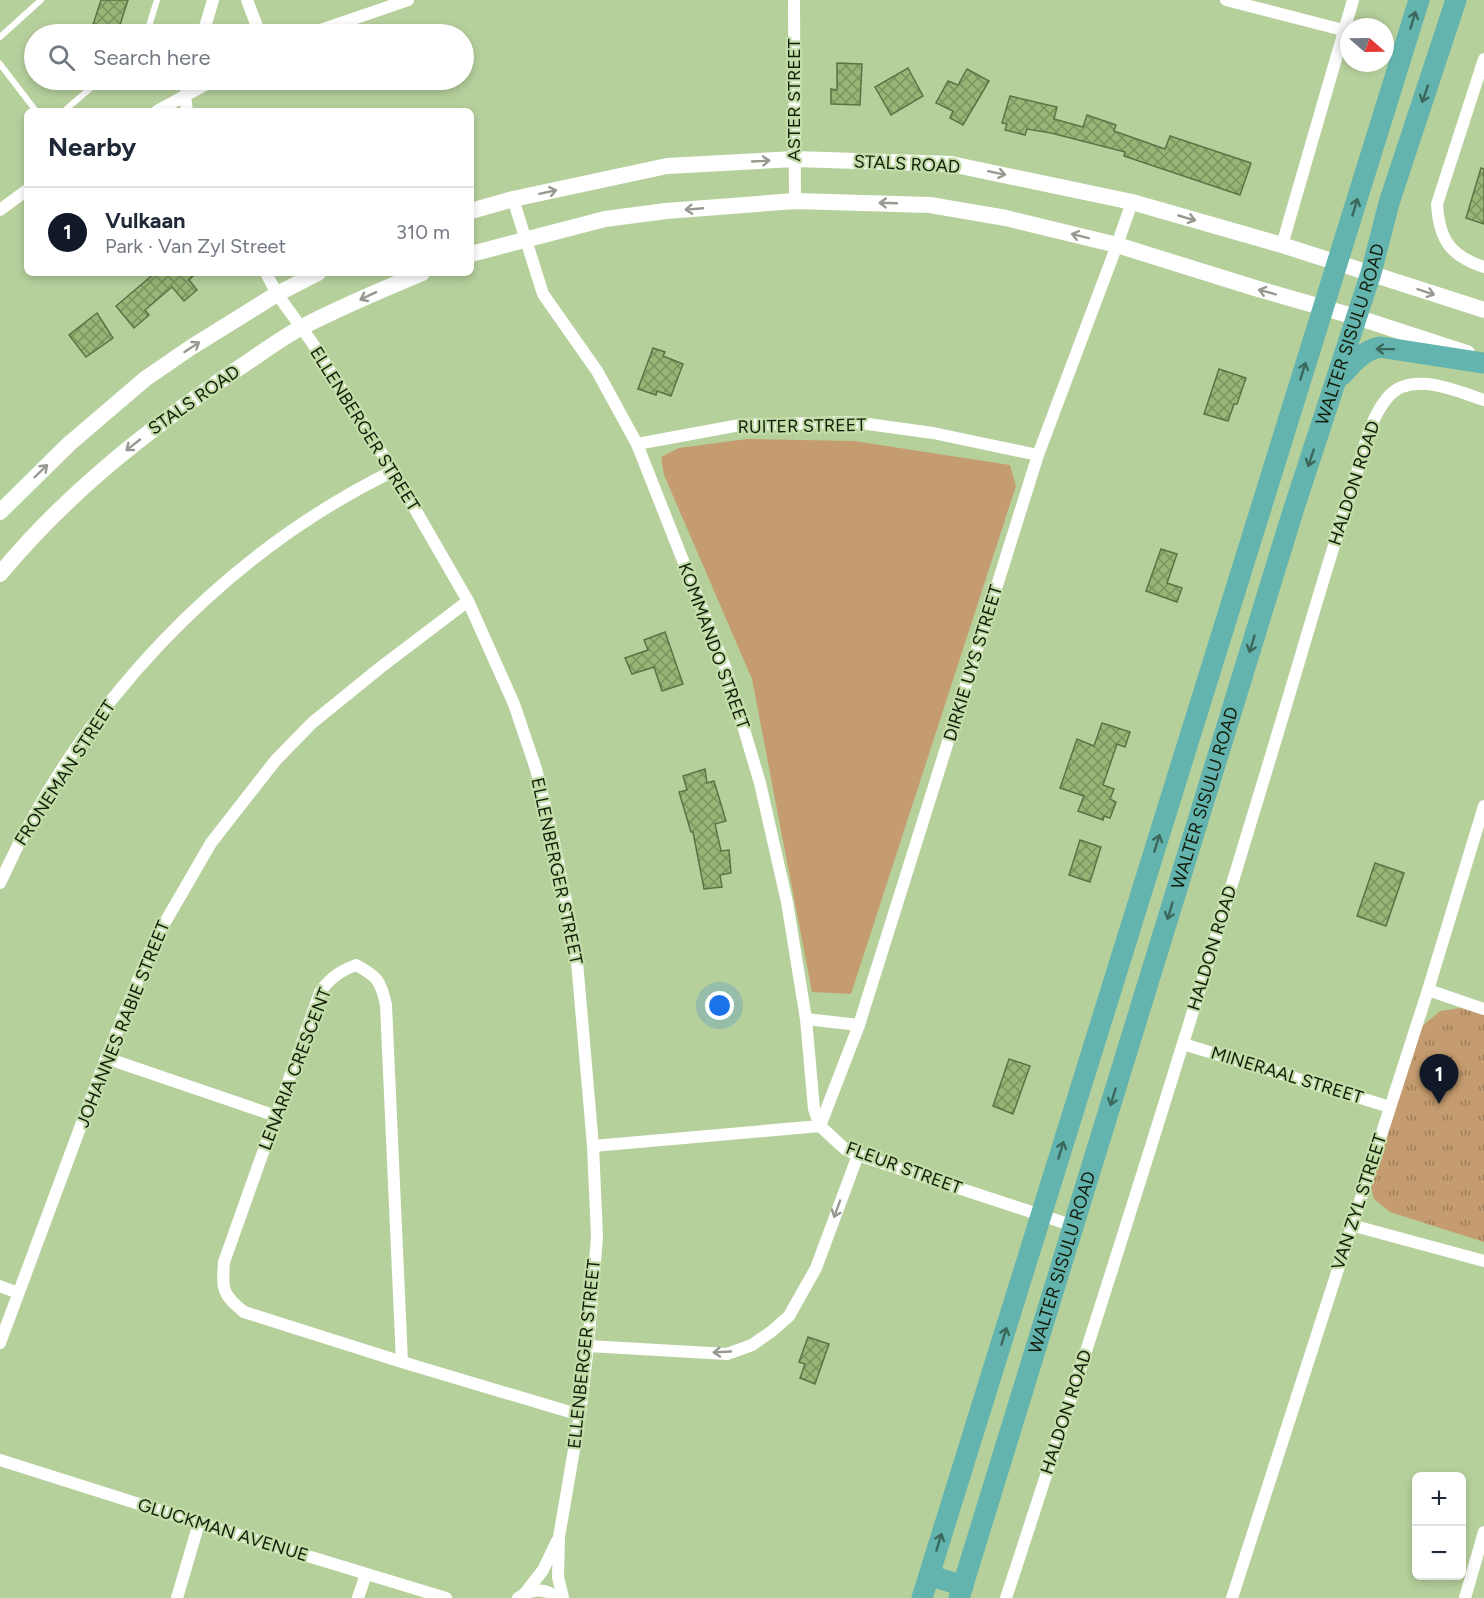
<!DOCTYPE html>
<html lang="en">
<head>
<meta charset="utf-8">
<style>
  body { margin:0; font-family:Figtree,sans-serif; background:#f2f2f3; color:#1f2937 }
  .controls { position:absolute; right:18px; bottom:18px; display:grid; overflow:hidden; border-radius:9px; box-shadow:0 3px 9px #0003 }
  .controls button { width:54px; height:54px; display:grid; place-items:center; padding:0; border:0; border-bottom:2px solid #e0e1e3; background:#fff; color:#1f2937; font:30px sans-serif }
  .compass { position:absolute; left:1340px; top:18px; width:54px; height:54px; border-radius:50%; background:#fff; box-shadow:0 3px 9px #0003; rotate:110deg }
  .you { position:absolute; left:720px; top:1006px; width:21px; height:21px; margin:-15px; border:4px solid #fff; border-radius:50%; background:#1a73e8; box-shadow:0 0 0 9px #1a73e833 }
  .badge { display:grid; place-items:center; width:39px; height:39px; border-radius:50%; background:#111827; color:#fff; font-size:20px; font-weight:700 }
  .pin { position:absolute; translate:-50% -50px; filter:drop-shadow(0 2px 3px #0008) }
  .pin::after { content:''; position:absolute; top:32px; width:21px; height:18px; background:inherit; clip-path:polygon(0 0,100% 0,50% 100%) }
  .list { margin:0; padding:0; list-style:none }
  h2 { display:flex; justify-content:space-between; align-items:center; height:78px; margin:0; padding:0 24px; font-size:26px }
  h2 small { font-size:20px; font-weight:400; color:#747a83 }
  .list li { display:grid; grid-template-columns:39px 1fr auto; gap:18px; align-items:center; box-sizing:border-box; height:90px; padding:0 24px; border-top:2px solid #e0e1e3 }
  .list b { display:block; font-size:22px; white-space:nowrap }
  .list p { margin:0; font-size:20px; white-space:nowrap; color:#747a83 }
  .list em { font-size:20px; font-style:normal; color:#747a83 }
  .icon { flex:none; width:33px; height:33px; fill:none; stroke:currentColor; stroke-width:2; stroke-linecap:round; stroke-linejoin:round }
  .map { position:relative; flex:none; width:1484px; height:1598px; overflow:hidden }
  .search { position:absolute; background:#fff; box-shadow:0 3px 9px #0003; left:24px; top:24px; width:450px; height:66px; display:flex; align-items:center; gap:15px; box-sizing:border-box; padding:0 21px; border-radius:33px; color:#747a83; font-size:22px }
  .panel { position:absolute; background:#fff; box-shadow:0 3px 9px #0003; left:24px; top:108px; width:450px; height:168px; border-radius:9px }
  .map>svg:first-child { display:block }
  .green { fill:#c59c6f }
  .park { fill:url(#park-tufts) }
  .building { fill:url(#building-cross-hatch); stroke:#5d7344; stroke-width:1.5 }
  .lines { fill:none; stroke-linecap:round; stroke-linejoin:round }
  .service { stroke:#fff; stroke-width:6 }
  .minor { stroke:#fff; stroke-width:12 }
  .tertiary { stroke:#fff; stroke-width:16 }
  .trunk { stroke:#63b4af; stroke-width:21 }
  .oneway { stroke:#3c685c }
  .oneway2 { stroke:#959990 }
  .labels { text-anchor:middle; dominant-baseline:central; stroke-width:4.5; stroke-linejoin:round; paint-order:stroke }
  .street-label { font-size:18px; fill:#141d09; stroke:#c3dda9 }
</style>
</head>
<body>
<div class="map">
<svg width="1484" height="1598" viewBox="0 0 1484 1598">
  <defs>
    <pattern id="park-tufts" width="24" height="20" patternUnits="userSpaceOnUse" patternTransform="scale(1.5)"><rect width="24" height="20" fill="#c59c6f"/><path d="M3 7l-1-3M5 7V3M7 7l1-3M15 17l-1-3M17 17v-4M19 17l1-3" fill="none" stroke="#9f7f59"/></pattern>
    <pattern id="building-cross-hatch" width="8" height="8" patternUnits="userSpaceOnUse" patternTransform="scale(1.5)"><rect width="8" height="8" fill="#97b676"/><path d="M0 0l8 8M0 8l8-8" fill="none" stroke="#7a935f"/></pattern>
  </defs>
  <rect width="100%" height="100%" fill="#b6d09c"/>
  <!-- green -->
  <path class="green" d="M747 439 854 441 1010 465 1016 486 851 994 812 992 752 679 664 475 661 457 679 448Z"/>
  <!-- park -->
  <path class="park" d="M1460 1008 1484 1015V1242L1390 1212 1374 1199 1369 1179 1420 1028 1440 1011Z"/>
  <!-- building -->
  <g class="building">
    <path d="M101 0H128L117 34H100L91 31Z"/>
    <path d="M837 63 862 64 860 105 831 104V89L837 90Z"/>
    <path d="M908 68 923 96 891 115 875 87Z"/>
    <path d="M967 69 989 81 963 125 950 118 953 111 936 103 948 81 958 85Z"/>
    <path d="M1010 96 1057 107 1054 119 1083 127 1087 115 1116 125 1114 131 1165 149 1170 136 1251 163 1240 195 1124 156 1125 152 1051 133 1027 129 1025 135 1005 130 1007 124 1002 123Z"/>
    <path d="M1481 168 1484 169V224L1466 218Z"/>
    <path d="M155 273H196L189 280 197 290 184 301 172 287 145 310 149 315 134 328 116 306Z"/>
    <path d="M97 313 113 338 86 357 69 335Z"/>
    <path d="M653 348 665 352 663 356 683 364 671 396 657 391 656 395 638 389Z"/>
    <path d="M1219 369 1246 378 1237 404H1234L1228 421 1204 414Z"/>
    <path d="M1161 549 1177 554 1167 583 1182 588 1177 602 1146 591Z"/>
    <path d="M665 632 683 684 662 691 654 667 632 674 625 658 648 650 644 640Z"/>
    <path d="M1102 723 1130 732 1125 747 1117 744 1103 785 1114 789 1110 799 1116 802 1110 818 1104 816 1103 820 1078 811 1084 796 1060 788 1077 739 1094 746Z"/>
    <path d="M705 769 707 783 714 781 726 821 715 824 721 851 729 850 731 873 720 875 722 887 704 889 693 832H691L679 792 687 790 683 776Z"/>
    <path d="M1080 840 1101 847 1090 882 1069 875Z"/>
    <path d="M1375 863 1404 873 1386 926 1357 916Z"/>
    <path d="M1009 1059 1030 1066 1013 1114 993 1106Z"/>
    <path d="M808 1337 829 1344 815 1384 800 1378 805 1364 799 1362Z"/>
  </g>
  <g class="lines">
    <!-- service -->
    <g class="service">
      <path d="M144 34 149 26 157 0"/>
      <path d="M0 37 41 0"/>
      <path d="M0 64 36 111"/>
      <path d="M64 111 100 80"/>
    </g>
    <!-- minor -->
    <g class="minor">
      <path d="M247 0 260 34"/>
      <path d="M794 0 795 201"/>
      <path d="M1226 0 1343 30"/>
      <path d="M203 34 213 0"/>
      <path d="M309 34 408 0"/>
      <path d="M1484 59 1437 204C1439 239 1450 256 1484 267"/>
      <path d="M157 111 214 80"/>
      <path d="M187 111 185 96 189 80"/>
      <path d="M513 199 543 294 597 371 637 444 727 672 760 783 787 902 806 1019 814 1109 820 1126 845 1149 858 1155 1074 1226"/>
      <path d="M0 210 27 190"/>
      <path d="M1282 245 1353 0"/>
      <path d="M266 273 277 294 311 341 393 471 468 601 514 704 536 769 554 842 576 950 593 1146 597 1237 588 1346 580 1415 559 1537 558 1577 563 1598"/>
      <path d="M637 444 740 425 853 422 933 433 1038 455"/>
      <path d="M0 883C79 707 220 556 393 471"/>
      <path d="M1428 990 1484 1009"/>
      <path d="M806 1019 859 1025"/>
      <path d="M1183 1044 1390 1107"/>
      <path d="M106 1058 276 1116"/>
      <path d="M820 1126 859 1025 1038 455 1117 245 1132 202"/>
      <path d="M593 1146 820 1126"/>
      <path d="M1351 1225 1484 1261"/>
      <path d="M0 1286 18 1293"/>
      <path d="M0 1343 106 1058 153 943 211 843 275 761 312 723 381 667 468 601"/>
      <path d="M588 1346 727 1354 752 1345 772 1331 789 1316 816 1268 858 1155"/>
      <path d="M402 1362 386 1005C381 981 377 976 356 965 340 971 330 978 320 992L224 1262C222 1290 222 1294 244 1312L402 1362 580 1415"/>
      <path d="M0 1460 199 1523 446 1598"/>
      <path d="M526 1592 543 1570 557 1541"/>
      <path d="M177 1598 199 1523"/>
      <path d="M358 1598 366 1574"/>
      <path d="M518 1598C531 1588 546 1588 558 1598"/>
      <path d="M1006 1598C1103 1303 1196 1006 1285 709 1308 632 1330 555 1355 479 1363 453 1369 419 1388 397 1411 370 1456 391 1484 400"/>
      <path d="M1232 1598 1428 990 1484 806"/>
      <path d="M1465 1598 1484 1532"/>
    </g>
    <!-- tertiary -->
    <g class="tertiary">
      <path d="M471 211 513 199 667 166 795 159 951 164 1132 202 1282 245 1484 310"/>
      <path d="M471 254 605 219 666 211 795 201 930 205 1006 218 1117 245 1255 288 1356 317 1467 353"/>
      <path d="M0 512 69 444 145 379 190 348 277 294 318 273"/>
      <path d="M0 574C66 494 147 430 233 372 256 357 278 340 302 327 341 307 381 290 422 273"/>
    </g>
    <!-- trunk -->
    <g class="trunk">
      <path d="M1341 376C1353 363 1362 351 1380 347L1484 363"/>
      <path d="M929 1575 963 1586"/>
      <path d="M922 1598 1419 0"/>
      <path id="s1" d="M959 1598 1294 508 1371 273 1389 203 1456 0"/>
    </g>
  </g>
  <!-- one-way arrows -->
  <defs><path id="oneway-shaft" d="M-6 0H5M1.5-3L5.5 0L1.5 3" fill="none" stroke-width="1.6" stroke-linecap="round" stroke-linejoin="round" transform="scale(1.5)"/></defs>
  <g class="oneway">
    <use href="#oneway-shaft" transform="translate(1413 20) rotate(-73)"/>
    <use href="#oneway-shaft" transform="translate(1425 94) rotate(109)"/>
    <use href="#oneway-shaft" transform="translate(1355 207) rotate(-73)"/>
    <use href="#oneway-shaft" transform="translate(1385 349) rotate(-179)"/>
    <use href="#oneway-shaft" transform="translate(1303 371) rotate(-73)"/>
    <use href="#oneway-shaft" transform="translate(1311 458) rotate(108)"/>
    <use href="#oneway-shaft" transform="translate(1252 644) rotate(107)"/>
    <use href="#oneway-shaft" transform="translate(1157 843) rotate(-73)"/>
    <use href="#oneway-shaft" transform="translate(1170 911) rotate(107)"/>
    <use href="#oneway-shaft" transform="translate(1113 1097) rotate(107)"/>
    <use href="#oneway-shaft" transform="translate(1061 1150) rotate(-73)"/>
    <use href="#oneway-shaft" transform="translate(1004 1336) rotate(-73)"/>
    <use href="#oneway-shaft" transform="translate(939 1542) rotate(-73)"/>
  </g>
  <g class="oneway2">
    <use href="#oneway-shaft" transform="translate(761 161) rotate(-3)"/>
    <use href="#oneway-shaft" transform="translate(997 173) rotate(12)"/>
    <use href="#oneway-shaft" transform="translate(548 192) rotate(-12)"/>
    <use href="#oneway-shaft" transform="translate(888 203) rotate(-178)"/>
    <use href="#oneway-shaft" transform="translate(694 209) rotate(175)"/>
    <use href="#oneway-shaft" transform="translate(1187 218) rotate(16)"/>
    <use href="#oneway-shaft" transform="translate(1080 236) rotate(-166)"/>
    <use href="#oneway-shaft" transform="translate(1267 292) rotate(-165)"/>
    <use href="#oneway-shaft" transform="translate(1426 292) rotate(18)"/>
    <use href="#oneway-shaft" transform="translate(368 296) rotate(155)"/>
    <use href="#oneway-shaft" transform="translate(192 347) rotate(-33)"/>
    <use href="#oneway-shaft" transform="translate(133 445) rotate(142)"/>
    <use href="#oneway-shaft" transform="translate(41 471) rotate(-44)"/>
    <use href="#oneway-shaft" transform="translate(837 1209) rotate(110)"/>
    <use href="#oneway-shaft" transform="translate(722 1352) rotate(177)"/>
  </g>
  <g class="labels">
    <!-- street labels -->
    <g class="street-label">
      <text transform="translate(794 100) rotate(-90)">ASTER STREET</text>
      <text transform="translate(907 164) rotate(3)">STALS ROAD</text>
      <text stroke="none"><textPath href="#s1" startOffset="1323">WALTER SISULU ROAD</textPath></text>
      <text transform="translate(194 400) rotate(-35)">STALS ROAD</text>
      <text transform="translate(802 426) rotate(-1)">RUITER STREET</text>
      <text transform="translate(365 429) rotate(58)">ELLENBERGER STREET</text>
      <text transform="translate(1354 483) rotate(-72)">HALDON ROAD</text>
      <text transform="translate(714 646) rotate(70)">KOMMANDO STREET</text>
      <text transform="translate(973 663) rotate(-73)">DIRKIE UYS STREET</text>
      <text transform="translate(65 773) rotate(-57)">FRONEMAN STREET</text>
      <text stroke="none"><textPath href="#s1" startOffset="837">WALTER SISULU ROAD</textPath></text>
      <text transform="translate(557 871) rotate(78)">ELLENBERGER STREET</text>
      <text transform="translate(1212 948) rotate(-73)">HALDON ROAD</text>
      <text transform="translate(123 1024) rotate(-68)">JOHANNES RABIE STREET</text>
      <text transform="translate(295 1069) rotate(-69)">LENARIA CRESCENT</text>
      <text transform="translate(1287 1075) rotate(17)">MINERAAL STREET</text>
      <text transform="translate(904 1168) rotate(20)">FLEUR STREET</text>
      <text transform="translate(1359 1202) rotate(-72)">VAN ZYL STREET</text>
      <text stroke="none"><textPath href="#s1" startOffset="351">WALTER SISULU ROAD</textPath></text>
      <text transform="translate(584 1354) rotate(-84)">ELLENBERGER STREET</text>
      <text transform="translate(1066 1412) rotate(-72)">HALDON ROAD</text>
      <text transform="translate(223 1530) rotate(17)">GLUCKMAN AVENUE</text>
    </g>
  </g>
</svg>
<div class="controls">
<button>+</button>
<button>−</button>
</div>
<svg class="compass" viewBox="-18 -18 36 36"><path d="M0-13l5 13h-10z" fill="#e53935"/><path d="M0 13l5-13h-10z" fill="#747a83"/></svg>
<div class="you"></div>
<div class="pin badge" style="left:1439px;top:1104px">1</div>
<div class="search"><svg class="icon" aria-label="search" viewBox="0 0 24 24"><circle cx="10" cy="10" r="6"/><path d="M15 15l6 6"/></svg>Search here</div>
<section class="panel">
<h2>Nearby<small></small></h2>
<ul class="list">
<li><span class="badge">1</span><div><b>Vulkaan</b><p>Park · Van Zyl Street</p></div><em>310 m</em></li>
</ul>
</section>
</div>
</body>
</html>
